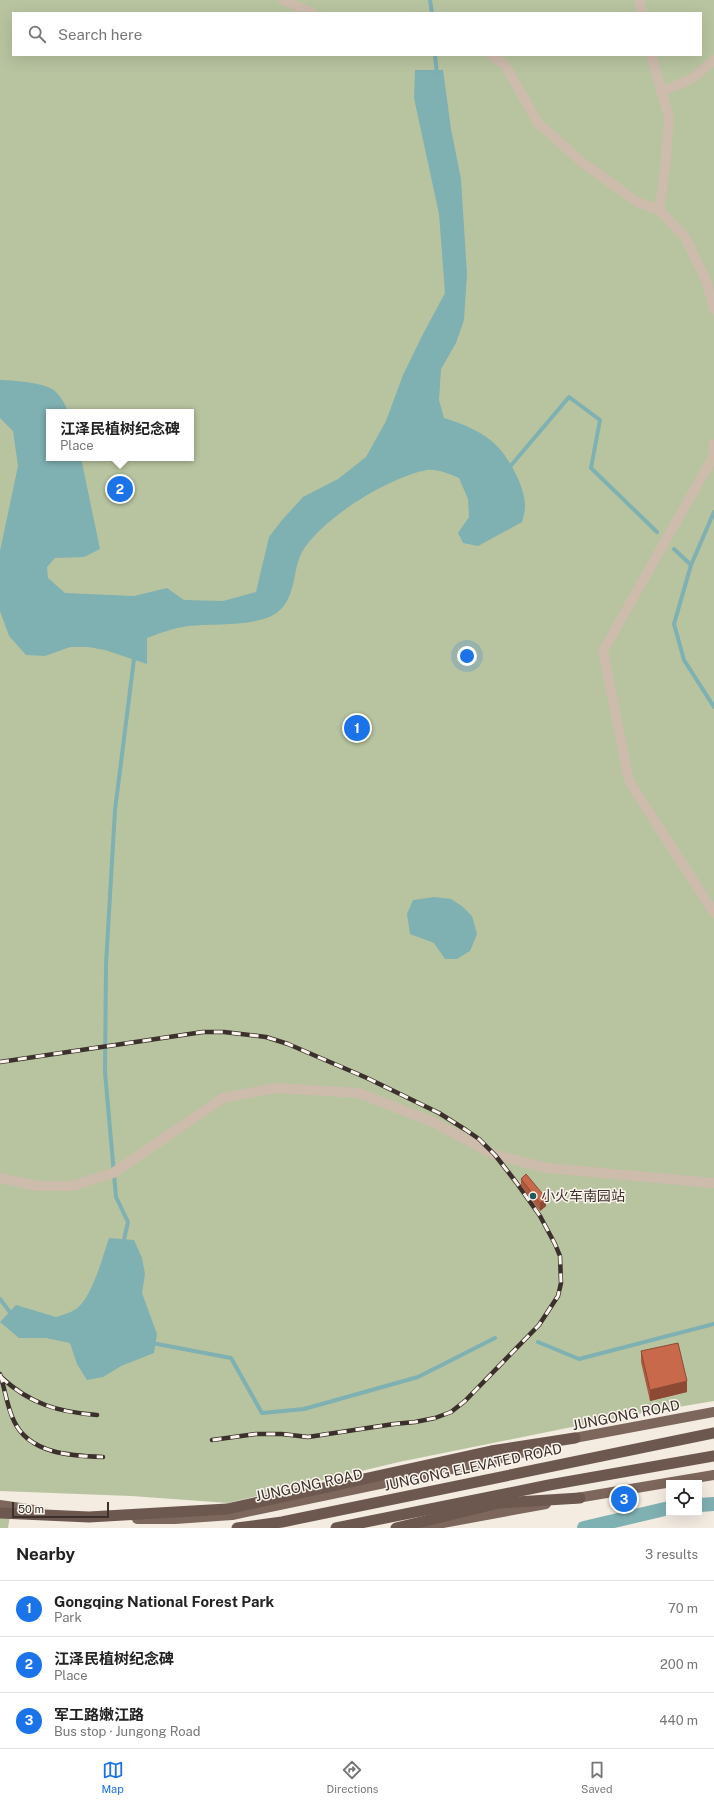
<!DOCTYPE html>
<html lang="en">
<head>
<meta charset="utf-8">
<style>
  body { margin:0; font-family:"Public Sans","Noto Sans SC",sans-serif; background:#f6f6f6; color:#222 }
  .controls { position:absolute; right:12px; bottom:12px; display:grid; overflow:hidden; border-radius:0px; box-shadow:0 4px 16px #0002 }
  .controls button { width:36px; height:36px; display:grid; place-items:center; padding:0; border:0; border-bottom:1px solid #e0e0e0; background:#fff; color:#222; font:20px sans-serif }
  .scale { position:absolute; left:12px; bottom:10px; width:97px; box-sizing:border-box; padding-left:4px; border:2px solid #3b302b; border-top:0; font-size:11px; line-height:14px; white-space:nowrap; color:#3b302b; -webkit-text-stroke:3px #fbf5ee; paint-order:stroke }
  .you { position:absolute; left:467px; top:656px; width:14px; height:14px; margin:-10px; border:3px solid #fff; border-radius:50%; background:#1a73e8; box-shadow:0 0 0 6px #1a73e833 }
  .badge { display:grid; place-items:center; width:26px; height:26px; border-radius:50%; background:#1a73e8; color:#fff; font-size:13px; font-weight:700 }
  .pin { position:absolute; translate:-50% -50%; border:2px solid #fff; box-shadow:0 1px 4px #0006 }
  .popup { position:absolute; left:46px; top:409px; width:148px; height:52px; box-sizing:border-box; display:grid; place-content:center; border-radius:0px; background:#fff; filter:drop-shadow(0 1px 3px #0005); font-size:13px; white-space:nowrap; color:#767676 }
  .popup b { font-size:15px; color:#222 }
  .popup::after { content:''; position:absolute; left:50%; top:100%; margin-left:-8px; border:8px solid transparent; border-top-color:#fff }
  .list { margin:0; padding:0; list-style:none }
  h2 { display:flex; justify-content:space-between; align-items:center; height:52px; margin:0; padding:0 16px; font-size:17px }
  h2 small { font-size:13px; font-weight:400; color:#767676 }
  .list li { display:grid; grid-template-columns:26px 1fr auto; gap:12px; align-items:center; box-sizing:border-box; height:56px; padding:0 16px; border-top:1px solid #e0e0e0 }
  .list b { display:block; font-size:15px; white-space:nowrap }
  .list p { margin:0; font-size:13px; white-space:nowrap; color:#767676 }
  .list em { font-size:13px; font-style:normal; color:#767676 }
  .icon { flex:none; width:22px; height:22px; fill:none; stroke:currentColor; stroke-width:2; stroke-linecap:round; stroke-linejoin:round }
  .map { position:relative; flex:none; width:714px; height:1528px; overflow:hidden }
  .search { position:absolute; background:#fff; box-shadow:0 4px 16px #0002; left:12px; right:12px; top:12px; height:44px; display:flex; align-items:center; gap:10px; box-sizing:border-box; padding:0 14px; border-radius:0px; color:#767676; font-size:15px }
  .sheet { height:220px; background:#fff }
  nav { display:flex; justify-content:space-around; align-items:center; box-sizing:border-box; height:56px; border-top:1px solid #e0e0e0; background:#fff; font-size:11px; color:#767676 }
  nav a { display:grid; justify-items:center; gap:2px }
  nav .on { color:#1a73e8 }
  .map>svg:first-child { display:block }
  .green { fill:#b8c4a0; fill-rule:evenodd }
  .water { fill:#7fb0b2 }
  .lines { fill:none; stroke-linecap:round; stroke-linejoin:round }
  .stream { stroke:#7fb0b2; stroke-width:4 }
  .canal { stroke:#7fb0b2; stroke-width:14 }
  .minor { stroke:#cdbbac; stroke-width:10 }
  .primary { stroke:#7d675c; stroke-width:10 }
  .trunk { stroke:#6c584f; stroke-width:11 }
  .rail-casing { stroke:#3b302b; stroke-width:4.5 }
  .rail { stroke:#fbf5ee; stroke-width:3; stroke-dasharray:9; stroke-linecap:butt }
  .trunk-bridge { stroke:#6c584f; stroke-width:11 }
  .wall { fill:#ac5a40 }
  .shaded-wall { fill:#8c4a34 }
  .building { fill:#c8694b; stroke:#8c4a34 }
  .poi-dot { fill:#1f5a5e; stroke:#fbf5ee; stroke-width:1.5 }
  .labels { text-anchor:middle; dominant-baseline:central; stroke-width:3; stroke-linejoin:round; paint-order:stroke }
  .poi-label { font-size:14px; fill:#3b302b; stroke:#fbf5ee; text-anchor:start }
  .street-label { font-size:14px; fill:#3b302b; stroke:#fbf5ee }
</style>
</head>
<body>
<div class="map">
<svg width="714" height="1528" viewBox="0 0 714 1528">
  <rect width="100%" height="100%" fill="#f4ebe1"/>
  <!-- green -->
  <g class="green">
    <path d="M0 0H714V1401L636 1414 399 1462 228 1503 131 1496 0 1491ZM13 13H701V55H13ZM49 412H191V458H49Z"/>
    <path d="M0 1513 10 1515 8 1528H0Z"/>
  </g>
  <!-- water -->
  <g class="water">
    <path d="M415 70H443L451 129 461 179 467 274 464 320 456 343 441 369 439 400 444 418C463 424 484 432 498 447 510 460 526 489 525 507 525 512 523 518 522 522L478 546 463 543 458 533 469 517 468 499 459 478C449 474 438 469 427 470 389 477 322 518 302 552 292 570 297 600 275 614 253 627 214 623 188 626 174 628 160 633 147 638V664L105 650 88 647H70L45 656 26 655 9 636 0 611V551L18 466 13 431 0 418V380C12 380 43 383 52 389 59 393 66 405 68 412H49V458H81L100 549 84 557 55 558 47 567 48 578 65 593 134 596 167 588 184 600 223 601 256 592 269 537 282 520 303 497 338 479 366 457 386 421 403 375 423 334 445 293 439 214 414 98Z"/>
    <path d="M434 897 451 899 463 907 472 916 477 934 470 951 457 959H445L434 943 410 934 407 914 413 900Z"/>
    <path d="M109 1238 134 1240 142 1258 145 1274 142 1293 157 1334 154 1353 121 1366 103 1377 87 1380 77 1364 70 1343 46 1338H19L0 1322 16 1305 56 1317C62 1315 70 1313 76 1309 92 1298 103 1256 109 1238Z"/>
  </g>
  <g class="lines">
    <!-- stream -->
    <g class="stream">
      <path d="M430 0 432 13"/>
      <path d="M435 55 437 74"/>
      <path d="M508 469 569 397 600 420 591 468 657 532"/>
      <path d="M674 549 691 565 674 624 684 660 714 707"/>
      <path d="M691 565 714 512"/>
      <path d="M123 1244 128 1222 116 1197 105 1072 106 964 115 810 134 659"/>
      <path d="M0 1299 12 1315"/>
      <path d="M538 1342 579 1359 714 1324"/>
      <path d="M152 1343 231 1358 262 1413 304 1409 418 1377 495 1338"/>
    </g>
    <!-- canal -->
    <g class="canal">
      <path d="M699 1505 714 1504"/>
      <path d="M584 1528 669 1508"/>
    </g>
    <!-- minor -->
    <g class="minor">
      <path d="M283 0 312 13"/>
      <path d="M639 0 642 13"/>
      <path d="M491 55 505 65 538 123 583 163 637 202 659 210 685 237 706 280 714 310"/>
      <path d="M651 55 669 117 666 161 659 210"/>
      <path d="M661 92 693 78 714 60"/>
      <path d="M714 444 713 457 603 651 629 781 714 913"/>
      <path d="M0 1178 37 1186H72L113 1173 223 1098 276 1088 359 1093 433 1122 495 1155 547 1168 714 1183"/>
    </g>
    <!-- primary -->
    <g class="primary">
      <path d="M569 1439 714 1412"/>
      <path d="M571 1499 714 1475"/>
      <path d="M0 1505 34 1510"/>
      <path d="M137 1519H175L232 1515 490 1461 540 1448"/>
      <path d="M416 1528 546 1504"/>
    </g>
    <!-- trunk -->
    <g class="trunk">
      <path d="M237 1528 282 1522 714 1433"/>
      <path d="M336 1528 549 1485 714 1456"/>
      <path d="M396 1528 499 1503 580 1498"/>
    </g>
    <defs>
      <g id="rail">
        <path d="M0 1062 203 1032H224L266 1037 288 1044 367 1078 439 1113 466 1130 479 1139 495 1155 516 1182 540 1216 555 1244 560 1256 561 1283 558 1296 539 1325 465 1401 451 1412 435 1418 415 1422 394 1424 308 1437 282 1434H256L212 1440"/>
        <path d="M0 1374C5 1389 7 1407 14 1421 29 1454 72 1456 103 1457"/>
        <path d="M1 1377C30 1404 58 1412 97 1415"/>
      </g>
    </defs>
    <!-- rail casing -->
    <use href="#rail" class="rail-casing"/>
    <!-- rail -->
    <use href="#rail" class="rail"/>
    <!-- trunk-bridge -->
    <path class="trunk-bridge" d="M0 1513 89 1517 227 1509 491 1451 575 1438"/>
  </g>
  <!-- wall -->
  <g class="wall">
    <path d="M521 1179 546 1206 540 1211 521 1186Z"/>
    <path d="M641 1351 687 1392 650 1401 641 1362Z"/>
  </g>
  <!-- shaded-wall -->
  <g class="shaded-wall">
    <path d="M546 1198V1206L540 1211V1203Z"/>
    <path d="M687 1381V1392L650 1401V1390Z"/>
  </g>
  <!-- building -->
  <g class="building">
    <path d="M526 1174 546 1198 540 1203 521 1179Z"/>
    <path d="M678 1343 687 1381 650 1390 641 1351Z"/>
  </g>
  <!-- markers -->
  <circle class="poi-dot" cx="533" cy="1196" r="4"/>
  <g class="labels">
    <!-- poi labels -->
    <g class="poi-label">
      <text x="541" y="1196">小火车南园站</text>
    </g>
    <!-- street labels -->
    <g class="street-label">
      <text transform="translate(626 1415) rotate(-11)">JUNGONG ROAD</text>
      <text transform="translate(473 1467) rotate(-12)">JUNGONG ELEVATED ROAD</text>
      <text transform="translate(309 1485) rotate(-12)">JUNGONG ROAD</text>
    </g>
  </g>
</svg>
<div class="controls">
<button><svg class="icon" aria-label="locate" viewBox="0 0 24 24"><circle cx="12" cy="12" r="6"/><path d="M12 2v4M12 18v4M2 12h4M18 12h4"/></svg></button>
</div>
<div class="scale">50 m</div>
<div class="you"></div>
<div class="pin badge" style="left:357px;top:728px">1</div>
<div class="pin badge" style="left:120px;top:489px">2</div>
<div class="popup"><b>江泽民植树纪念碑</b>Place</div>
<div class="pin badge" style="left:624px;top:1499px">3</div>
<div class="search"><svg class="icon" aria-label="search" viewBox="0 0 24 24"><circle cx="10" cy="10" r="6"/><path d="M15 15l6 6"/></svg>Search here</div>
</div>
<section class="sheet">
<h2>Nearby<small>3 results</small></h2>
<ul class="list">
<li><span class="badge">1</span><div><b>Gongqing National Forest Park</b><p>Park</p></div><em>70 m</em></li>
<li><span class="badge">2</span><div><b>江泽民植树纪念碑</b><p>Place</p></div><em>200 m</em></li>
<li><span class="badge">3</span><div><b>军工路嫩江路</b><p>Bus stop · Jungong Road</p></div><em>440 m</em></li>
</ul>
</section>
<nav>
<a class="on"><svg class="icon" aria-label="map" viewBox="0 0 24 24"><path d="M3 6l6-2 6 2 6-2v14l-6 2-6-2-6 2zM9 4v14M15 6v14"/></svg>Map</a>
<a><svg class="icon" aria-label="directions" viewBox="0 0 24 24"><path d="M12 3l9 9-9 9-9-9zM9 14v-3h6M13 9l2 2-2 2"/></svg>Directions</a>
<a><svg class="icon" aria-label="saved" viewBox="0 0 24 24"><path d="M7 4h10v16l-5-4-5 4z"/></svg>Saved</a>
</nav>
</body>
</html>
